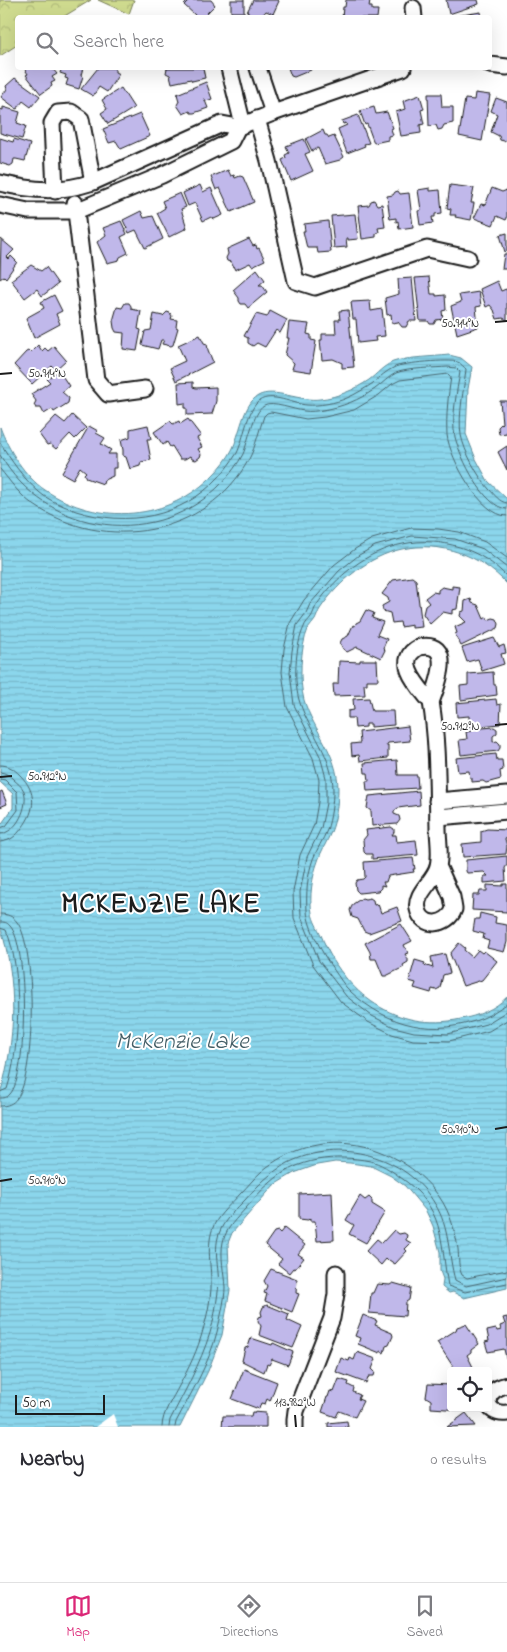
<!DOCTYPE html>
<html lang="en">
<head>
<meta charset="utf-8">
<style>
  body { margin:0; font-family:"Indie Flower",sans-serif; background:#f2f2f3; color:#2b2b33 }
  .controls { position:absolute; right:15px; bottom:15px; display:grid; overflow:hidden; border-radius:5px; box-shadow:0 5px 20px #0002 }
  .controls button { width:45px; height:45px; display:grid; place-items:center; padding:0; border:0; border-bottom:1px solid #e1e1e2; background:#fff; color:#2b2b33; font:25px sans-serif }
  .scale { position:absolute; left:15px; bottom:12px; width:90px; box-sizing:border-box; padding-left:5px; border:2px solid #1c1c1c; border-top:0; font-size:14px; line-height:18px; white-space:nowrap; color:#1c1c1c; -webkit-text-stroke:4px #fff; paint-order:stroke }
  .list { margin:0; padding:0; list-style:none }
  h2 { display:flex; justify-content:space-between; align-items:center; height:65px; margin:0; padding:0 20px; font-size:21px }
  h2 small { font-size:16px; font-weight:400; color:#7c7c81 }
  .icon { flex:none; width:28px; height:28px; fill:none; stroke:currentColor; stroke-width:2; stroke-linecap:round; stroke-linejoin:round }
  .map { position:relative; flex:none; width:507px; height:1427px; overflow:hidden }
  .search { position:absolute; background:#fff; box-shadow:0 5px 20px #0002; left:15px; right:15px; top:15px; height:55px; display:flex; align-items:center; gap:12px; box-sizing:border-box; padding:0 18px; border-radius:5px; color:#7c7c81; font-size:19px }
  .sheet { height:155px; background:#fff }
  nav { display:flex; justify-content:space-around; align-items:center; box-sizing:border-box; height:70px; border-top:1px solid #e1e1e2; background:#fff; font-size:14px; color:#7c7c81 }
  nav a { display:grid; justify-items:center; gap:2px }
  nav .on { color:#db2777 }
  .map>svg:first-child { display:block }
  .park { fill:url(#park-crowns); stroke:#767c56 }
  .water { fill:url(#water-rules); stroke:#5f8c99 }
  .pier { fill:#fff }
  .lines { fill:none; stroke-linecap:round; stroke-linejoin:round }
  .shore { stroke:#48666f; stroke-width:1 }
  .building { fill:#c0b8ea; stroke:#1c1c1c }
  .minor-casing { stroke:#1c1c1c; stroke-width:19 }
  .minor { stroke:#fff; stroke-width:15 }
  .ticks { fill:none; stroke:#1c1c1c; stroke-width:2 }
  .labels { text-anchor:middle; dominant-baseline:central; stroke-width:4; stroke-linejoin:round; paint-order:stroke }
  .water-label { font-size:24px; font-style:italic; fill:#435d65; stroke:#fff }
  .district-label { font-size:28px; font-weight:bold; letter-spacing:1px; fill:#1c1c1c; stroke:#fff }
  .ticks-label { font-size:12px; text-anchor:middle; fill:#1c1c1c; stroke:#fff; stroke-width:4; stroke-linejoin:round; paint-order:stroke }
</style>
</head>
<body>
<div class="map">
<svg width="507" height="1427" viewBox="0 0 507 1427">
  <defs>
    <pattern id="park-crowns" width="20" height="18" patternUnits="userSpaceOnUse" patternTransform="scale(1.25)"><rect width="20" height="18" fill="#cfdb8f"/><path d="M2 6a3 3 0 1 1 6 0M12 15a3 3 0 1 1 6 0" fill="none" stroke="#b1bb7b"/></pattern>
    <pattern id="water-rules" width="6" height="5" patternUnits="userSpaceOnUse" patternTransform="scale(1.25)"><rect width="6" height="5" fill="#8bd6ec"/><path d="M0 2.5h6" fill="none" stroke="#77b7ca"/></pattern>
  </defs>
  <rect width="100%" height="100%" fill="#fff"/>
  <filter id="ink" filterUnits="userSpaceOnUse"><feTurbulence type="fractalNoise" baseFrequency=".02" numOctaves="2"/><feDisplacementMap in="SourceGraphic" scale="10" xChannelSelector="R" yChannelSelector="G"/><feConvolveMatrix kernelMatrix="1 2 1 2 8 2 1 2 1" color-interpolation-filters="sRGB"/></filter>
  <g filter="url(#ink)">
    <!-- park -->
    <g class="park">
      <path d="M0 0H91L63 17 18 18 17 45 0 56Z"/>
      <path d="M98 0H134L129 14Z"/>
    </g>
    <!-- water -->
    <path class="water" d="M449 355 461 358 472 367 468 389 466 434 476 459 488 481 507 499V584C480 555 442 541 402 549 369 556 339 581 320 609 318 612 317 616 315 620 313 623 310 626 308 629 300 648 299 681 304 700 314 732 338 753 338 789 338 803 336 820 331 832 327 842 321 851 318 861 312 877 309 897 312 913 313 920 318 928 321 935 344 994 397 1033 461 1019 478 1016 495 1009 507 997V1288L464 1298 453 1292 449 1293 442 1287 443 1279 440 1271V1252L433 1226 426 1211 405 1186 391 1176 371 1166 350 1163 335 1162 317 1165 294 1173 274 1185 232 1233 228 1243 230 1290 222 1335 208 1371 180 1427H0V1094C16 1040 18 981 0 926V826L13 808V794L0 782V427C8 449 25 477 45 490 98 526 170 521 214 474 221 467 228 458 232 450 240 435 243 404 258 396 274 387 300 402 320 399 338 397 354 390 369 380 377 374 383 366 393 362 407 357 433 357 449 355Z"/>
    <!-- pier -->
    <path class="pier" d="M113 1414 118 1427H95Z"/>
    <g class="lines">
      <!-- shore -->
      <g class="shore">
        <path d="M0 442C11 461 23 478 39 492 49 501 64 506 76 511 128 527 181 518 219 477 225 470 232 461 237 453 244 439 247 410 259 401 272 392 292 404 307 405 318 406 336 403 347 398 356 394 366 388 373 383 380 377 386 371 395 367 403 363 450 359 458 362 461 364 464 367 466 369 464 390 458 414 461 435 464 451 478 477 489 489 495 495 499 502 507 503"/>
        <path d="M0 455C46 536 159 550 223 482 230 474 238 464 243 454 248 443 253 412 264 406 272 401 294 410 304 411 310 412 317 411 323 410 342 407 359 400 375 389 382 384 388 377 396 373 408 368 435 368 448 367L456 368 460 372C457 391 451 418 455 437 460 457 484 508 507 509"/>
        <path d="M0 469C10 481 20 496 34 505 104 553 207 537 249 459 256 446 259 430 264 416L267 413 271 412 306 419 325 417 354 410 379 395 392 384 400 380 448 374 451 377C448 396 446 416 447 435 450 459 481 516 507 516"/>
        <path d="M507 558 485 542 459 532 438 529 411 528 372 539 355 549 334 565 304 600 290 623 284 649 282 672 287 707 313 758 319 780 318 802 314 825 300 855 293 892 294 918 313 965 341 1002 368 1022 392 1034 413 1040 449 1041 489 1031 507 1020"/>
        <path d="M507 568 483 549 455 539 412 536 375 546 359 555 339 571 310 604 306 613 297 625 292 651 290 672 294 705 320 756 326 778V803L321 828 307 857 300 892 301 916 319 961 346 996 372 1016 394 1027 414 1032 448 1034 486 1024 507 1011"/>
        <path d="M507 577C482 549 440 536 403 544 367 551 336 576 316 606 314 610 313 614 311 617 309 620 305 623 304 627 295 646 293 683 300 703 310 733 333 756 333 790 333 802 331 818 327 830 323 840 317 849 313 859 307 876 306 894 307 911 308 927 324 957 334 970 339 977 344 986 351 992 389 1027 435 1037 483 1018 491 1015 499 1008 507 1004"/>
        <path d="M0 765C9 765 14 769 20 775 37 792 36 810 22 828 16 836 11 841 0 842"/>
        <path d="M0 772C6 773 9 775 13 779 17 783 22 786 24 791 29 806 17 833 0 834"/>
        <path d="M0 779 5 780 17 792 18 810 6 826 0 828"/>
        <path d="M0 914C7 914 13 916 17 922 36 945 36 1075 17 1098 13 1104 7 1106 0 1106"/>
        <path d="M0 922C4 922 7 922 10 926 28 944 28 1076 10 1094 7 1098 4 1098 0 1098"/>
        <path d="M0 928 6 930C23 969 20 1050 7 1089L0 1092"/>
        <path d="M162 1427C162 1413 173 1398 179 1386 189 1368 198 1349 203 1330 207 1317 210 1302 211 1289 212 1267 205 1246 214 1225 220 1213 232 1203 241 1193 248 1186 254 1178 262 1171 316 1126 390 1138 434 1190 448 1206 455 1228 458 1249 459 1258 458 1267 462 1275L467 1278 507 1270"/>
        <path d="M169 1427 170 1420C185 1391 200 1364 210 1333 214 1321 216 1306 218 1292 221 1271 211 1250 221 1229 226 1218 237 1208 245 1200 258 1185 271 1172 288 1163 339 1137 406 1155 435 1204 450 1228 448 1255 455 1280L466 1286 507 1277"/>
        <path d="M175 1427 176 1422C191 1393 209 1364 217 1332 220 1319 225 1301 225 1287 224 1273 220 1256 223 1242 226 1228 237 1218 246 1208 254 1199 261 1190 270 1183 297 1158 335 1154 370 1161 380 1163 391 1170 400 1177 445 1208 440 1239 448 1286L465 1292 507 1283"/>
      </g>
    </g>
    <!-- building -->
    <g class="building">
      <path d="M189 0H211L215 5 207 13 213 18H194L195 15 184 5Z"/>
      <rect x="231" y="0" width="13" height="12"/>
      <path d="M253 0H278L279 1 273 14 266 11 260 18H256L247 12Z"/>
      <path d="M346 0H370L369 7H372V10H378L377 18H342L343 7H345Z"/>
      <path d="M446 0H478L479 4 449 14Z"/>
      <path d="M481 12 482 18H448V17Z"/>
      <path d="M24 68H52L57 74 52 77 55 81 51 83 52 86 41 94 26 75 28 74Z"/>
      <path d="M62 68H83L81 75 83 76 79 89 66 85 68 79 65 78 66 75 60 73Z"/>
      <path d="M98 68H115V72L119 74 107 92 99 87 93 96 81 89Z"/>
      <path d="M167 68H203L205 78 192 81 191 79 172 83 170 75 166 73Z"/>
      <path d="M288 68H311V70L294 77 291 76Z"/>
      <path d="M15 78 40 96 31 107 23 101 17 109 1 97 7 89 6 86Z"/>
      <path d="M206 82 212 99 206 101 204 98 208 108 194 113H191L190 111 183 114 177 105 179 101 177 94Z"/>
      <path d="M121 88 134 108 108 124 101 113 107 109 102 100Z"/>
      <path d="M475 93 490 95 482 141 459 136 465 99 474 100Z"/>
      <path d="M428 94H441L442 107H453V123L444 125 442 129 438 130 436 125 429 126Z"/>
      <path d="M420 95 424 109 421 110 424 124 420 125 421 133 401 136 396 112 405 109 403 101Z"/>
      <path d="M496 98 507 102V139L504 141 500 140 499 136 491 132 497 114 491 111Z"/>
      <path d="M3 107 20 112 17 123 26 126 22 139 0 133V109L3 110Z"/>
      <path d="M374 107 376 114 387 112 393 128 391 129 393 135 388 136V140L374 143 367 124 365 125 360 111Z"/>
      <path d="M140 114 150 136 121 149 116 141 109 143 103 129Z"/>
      <path d="M358 115 369 143 364 144 365 146 347 153 338 129 347 125 346 123 343 124 342 121Z"/>
      <path d="M323 130 325 135H327L329 138 334 136 344 157 340 160 325 164 318 148 312 151 306 139Z"/>
      <path d="M0 138 13 142 14 139 30 144 25 161 16 159H14L13 164 10 166 0 163Z"/>
      <path d="M304 139 310 152 305 154 313 171 291 181 282 160 286 158 285 155 289 153 286 146Z"/>
      <path d="M228 170 231 176 234 175 235 178 240 176 243 177 254 202 231 212 220 188 216 190 211 177Z"/>
      <path d="M200 185 203 192 211 188 223 215 214 219 211 217 203 221 195 203 188 206 183 193Z"/>
      <path d="M450 185 474 188 471 203H474L471 220 455 217 456 215H450L451 209 447 208Z"/>
      <path d="M430 188V191L440 190 442 213 435 214V217H432L433 223 420 225 418 211 421 210 418 190Z"/>
      <path d="M492 188 502 192 507 190V218L506 220 497 216 493 225 474 218 481 204 485 205Z"/>
      <path d="M398 191 400 194 409 193 413 227 399 229 398 221 396 222V218L390 219 387 196 393 195 395 192Z"/>
      <path d="M180 193 186 207 181 209 187 228 169 237 157 213 165 208 162 201Z"/>
      <path d="M374 200 377 205 382 204 385 227 378 228 379 232 376 233V237L362 239 358 206 369 205 371 201Z"/>
      <path d="M141 211 144 218 153 216 163 239 145 248 136 230 129 233 123 220Z"/>
      <path d="M355 214 358 239 348 240V238H346L347 247 334 248 331 216Z"/>
      <path d="M121 221 127 234 121 237 128 253 120 257 119 260 107 263 97 242 106 235 103 228Z"/>
      <path d="M328 221 331 252 318 253 317 248H307L303 231H305L304 224Z"/>
      <path d="M507 233V251L505 252 500 235Z"/>
      <path d="M1 239 14 250 7 257 9 259 11 256 17 262 6 278 4 276 0 279Z"/>
      <path d="M249 239 253 246 256 245 257 249 259 248 265 260 252 266 250 263 235 270 231 262 227 261 226 258 228 254 227 249Z"/>
      <path d="M504 254H507V269H502Z"/>
      <path d="M31 265 41 271 46 267 58 284 42 296 37 289 25 298 11 280Z"/>
      <path d="M257 269 265 280 259 285H262L267 292 248 308 245 304H241L239 301V298L233 290Z"/>
      <path d="M429 277 431 294H436V296L445 295 446 310 442 311 443 319 436 320 434 324H430L428 321H420L415 278Z"/>
      <path d="M412 278 416 321H409L406 327H402L398 322 392 323 391 314 387 315 385 298 399 294 398 279Z"/>
      <path d="M497 281 501 291 506 289 507 291V320L503 318 497 319 494 310 490 305 486 307 480 289Z"/>
      <path d="M479 292 481 306 476 307 478 327 457 334 451 306 461 302 459 295Z"/>
      <path d="M54 295 62 311 56 314 60 324 34 338 26 318 44 308 41 302Z"/>
      <path d="M370 301 371 311 382 309 385 336 375 337 376 341 358 343 356 319H353L351 302Z"/>
      <path d="M125 303H129L131 306V309L141 311 138 329 141 330 137 351 123 349 124 333 116 332 114 328 113 321 117 307 122 308Z"/>
      <path d="M348 310 354 367 342 368V363L333 359 322 360 320 340H322V334H336L335 320H340L339 311Z"/>
      <path d="M270 311 287 320 280 333 276 330 265 347 257 343 253 346 248 343V338L244 336 256 314 267 317Z"/>
      <path d="M167 312 170 313 172 316 171 319 177 320 176 327 178 328 173 345 171 346 162 344 164 340H161L158 349 142 345 145 331 151 330 154 314 163 316Z"/>
      <path d="M289 322 309 324 307 334 311 335V340L316 341 311 372 292 369 294 363 285 355 289 338H287Z"/>
      <path d="M200 335 204 343 207 344 208 350 213 362 176 381 170 368 185 361 178 345Z"/>
      <path d="M38 345 42 351 45 348 48 351 54 346 66 360 55 370 52 366 32 384 14 365 26 352 28 351 30 353Z"/>
      <path d="M59 371 69 386 62 392 69 398 68 403 54 412 52 409 44 414 41 408H36L34 405 36 401 31 394 50 382 47 379Z"/>
      <path d="M193 382V387L196 388 216 387V401L212 414 187 415V408H185V403L179 404 178 383Z"/>
      <path d="M500 401H507V433L499 434 498 427 502 423Z"/>
      <path d="M72 415 86 428 75 439 70 434 56 449 50 444 47 445 39 434 56 416 65 423Z"/>
      <path d="M188 419 201 436 197 438 202 447 198 449 201 454 200 457 196 460 192 459 190 456 185 459H180L172 446 170 447 167 442 163 445 154 432 170 421 173 424 179 421 180 424Z"/>
      <path d="M148 425 151 439H147L151 460 141 462 140 466 130 469 126 457 123 456V450L121 440 130 437V429Z"/>
      <path d="M89 426 98 431 96 433 105 438 101 444 111 450 108 454H116V468H113V476L104 480 103 484 86 478 84 474 86 472 80 467 73 479 62 473Z"/>
      <path d="M507 446V470L498 452Z"/>
      <path d="M412 577 416 580 422 627 412 628V625L401 627 400 622 392 623 390 613 383 611 382 606 389 602 388 598 382 594 393 580Z"/>
      <path d="M452 586 460 587 457 609 452 610V614L443 612 430 624 423 614 425 606 429 603 425 598 433 592 438 593V590L442 587 452 589Z"/>
      <path d="M471 599 472 603 478 605 484 619 487 617 488 620 493 618 497 619 499 624 498 628 461 646 455 634 457 633 455 627 466 622 460 616 461 612 464 611 465 601Z"/>
      <path d="M366 610 374 613 372 618 383 622 377 635 387 639 383 648 385 650 381 658 357 647 347 652 343 649 340 643 342 639 348 636 353 625 355 626 356 623 360 621Z"/>
      <path d="M494 638 499 647 504 645 506 653 501 654 504 664 482 671 478 659 467 662 462 648Z"/>
      <path d="M360 660H377L378 680H367V684H364L365 695 334 696 333 684H338L339 661 360 662Z"/>
      <path d="M493 672 494 685H496L497 695 461 700 460 686 468 685V674Z"/>
      <path d="M369 698 372 711H393L394 725 371 727V724H366V727L355 728 354 718H348V711L354 710 353 699Z"/>
      <path d="M496 699 497 705 501 704 500 724 469 727V716L457 717 456 703Z"/>
      <path d="M408 726 410 741 388 743 386 746 388 745V758L360 761 359 755 352 756 351 744 360 743 359 732Z"/>
      <path d="M494 727 497 729V733L493 736V742L497 741 500 744V748L498 751 461 755 459 740 467 739 466 732 472 731V729Z"/>
      <path d="M496 754 497 760H502L503 770 500 771 501 779 486 783 483 781 472 782V778H470L469 771 458 772 456 758Z"/>
      <path d="M397 760 398 775H417L418 788 367 791 366 781H369L368 773H365L364 763Z"/>
      <path d="M2 791 7 804 0 807V792Z"/>
      <path d="M419 791 420 805 398 808 394 811V814L399 816 400 820 397 824 372 826 371 811 367 808 369 796Z"/>
      <path d="M391 827 394 829V832L392 835H396L397 842 416 840 418 855 372 859V854H366L364 852 363 840 367 835 366 830Z"/>
      <path d="M487 829 507 830V838L505 839 507 846 506 854 463 857 462 844 481 842V831Z"/>
      <path d="M507 856V865L505 868 506 881 484 883V876H488L484 872 467 873 466 871V860Z"/>
      <path d="M413 858 415 869H413L414 872 388 876 386 882H383L385 886 381 885V888L378 891 359 893 356 890 355 883 357 880 363 879 365 877 364 862Z"/>
      <path d="M503 884H507V912L472 910 473 895H479L480 891H487V885L503 886Z"/>
      <path d="M362 898 365 899 370 898 373 900 374 905 378 904 381 913 397 907 402 921 369 933 364 931 358 919 352 917 350 910 353 904Z"/>
      <path d="M480 913 496 917 495 923 507 925V942L504 952 487 948 489 941 483 939 484 934 473 931 475 919H479Z"/>
      <path d="M401 924 412 941 404 945 408 953 405 954 408 959V962L403 965 404 967 386 976H383L376 959H371L370 952 365 943Z"/>
      <path d="M459 943 465 948 464 950 472 957 478 950 482 953 484 951 497 961 482 980 463 986 450 954Z"/>
      <path d="M445 954 450 973 443 975 440 988 436 990 432 989 431 993 414 988 416 983 409 981 415 960 425 963 424 965 433 968 431 957Z"/>
      <path d="M332 1192 334 1240 317 1241 315 1221H310V1218L308 1220 299 1219V1194Z"/>
      <path d="M360 1196 365 1200 369 1197 372 1200V1204L385 1212 366 1243 349 1234 354 1225 346 1220Z"/>
      <path d="M284 1228 305 1245 298 1254 304 1258 295 1269 293 1268 289 1273 278 1264 282 1259 265 1245 274 1232 278 1231 280 1233Z"/>
      <path d="M394 1230 399 1234 404 1233 407 1235 406 1240 411 1243 405 1249 407 1251 395 1264 389 1260 388 1261 386 1259 381 1265 366 1251 377 1239 382 1243Z"/>
      <path d="M271 1269 297 1279 296 1293 299 1294 292 1312 265 1301 267 1294 264 1293 267 1286 264 1281Z"/>
      <path d="M393 1283 411 1288 409 1300 406 1302 405 1316 369 1313 371 1293H373L377 1284 390 1285Z"/>
      <path d="M267 1305 289 1314 287 1320 302 1327 293 1348 259 1335 261 1326 258 1321 259 1317 262 1316 261 1312 263 1307Z"/>
      <path d="M363 1315 377 1321 375 1325 380 1327V1328L392 1333 393 1336 389 1345 386 1346 384 1353 380 1351V1353L358 1344 360 1338 355 1336Z"/>
      <path d="M507 1317V1357L506 1358 504 1349 488 1352 485 1342 489 1341 487 1331 496 1329 497 1331 501 1330 500 1326 505 1324 503 1318Z"/>
      <path d="M466 1324 479 1344 471 1350V1352L467 1355 475 1371H456L437 1342 456 1330 457 1327Z"/>
      <path d="M251 1338 272 1345 273 1343 293 1352 288 1365 272 1359 269 1365 267 1364 264 1372 242 1361 245 1348 248 1347Z"/>
      <path d="M357 1352 376 1359 372 1369 375 1372 374 1376H369L366 1383 336 1372 341 1358 349 1361 350 1358 354 1360Z"/>
      <path d="M244 1369 277 1382 270 1401 267 1399 265 1404 261 1403 259 1409 232 1399Z"/>
      <path d="M339 1379 349 1382 348 1385 354 1388 353 1392 360 1395 358 1399 363 1401 355 1417 339 1411 336 1417 322 1412 327 1397H328L330 1391 334 1392Z"/>
      <path d="M428 1384 451 1385V1408H461V1410L431 1408V1400L426 1397Z"/>
      <path d="M252 1412 266 1413V1427H222L223 1416H251Z"/>
      <path d="M466 1413 476 1426 447 1427Z"/>
      <path d="M347 1421 348 1427H328V1423Z"/>
    </g>
    <g class="lines">
      <defs>
        <g id="minor">
          <path d="M413 8 414 18"/>
          <path d="M490 65 507 67"/>
          <path d="M229 68 243 125"/>
          <path d="M258 68 273 113"/>
          <path d="M257 119 269 161 296 281 315 287 427 249 468 258"/>
          <path d="M0 183C34 191 59 193 93 182L222 124 238 127 273 113 403 68"/>
          <path d="M55 191 52 123 58 113 71 112 81 119 93 182"/>
          <path d="M75 203 96 380 108 394 145 389"/>
          <path d="M0 205 28 211H76L162 175 231 141 238 127"/>
          <path d="M419 647C456 640 437 686 431 702 420 688 392 661 419 647Z"/>
          <path d="M431 702C438 743 437 786 438 828 438 839 441 854 438 866 435 881 414 893 418 909 422 929 448 926 454 909L452 897 438 866"/>
          <path d="M437 801 507 795"/>
          <path d="M438 817 507 811"/>
          <path d="M507 1385C479 1391 485 1416 507 1413"/>
          <path d="M295 1427V1419L296 1411 332 1318 336 1294V1273"/>
        </g>
      </defs>
      <!-- minor casing -->
      <use href="#minor" class="minor-casing"/>
      <!-- minor -->
      <use href="#minor" class="minor"/>
    </g>
  </g>
  <!-- ticks -->
  <path class="ticks" d="M495 322 507 321M0 374 12 373M495 725 507 724M0 777 12 776M495 1129 507 1127M0 1181 12 1179M295 1415 296 1427"/>
  <g class="labels">
    <!-- water labels -->
    <g class="water-label">
      <text x="182" y="1042">McKenzie Lake</text>
    </g>
    <!-- district labels -->
    <g class="district-label">
      <text x="161" y="905">MCKENZIE LAKE</text>
    </g>
  </g>
  <g class="ticks-label">
    <text x="460" y="327">50.914°N</text>
    <text x="47" y="377">50.914°N</text>
    <text x="460" y="730">50.912°N</text>
    <text x="47" y="780">50.912°N</text>
    <text x="460" y="1133">50.910°N</text>
    <text x="47" y="1184">50.910°N</text>
    <text x="295" y="1406">113.982°W</text>
  </g>
</svg>
<div class="controls">
<button><svg class="icon" aria-label="locate" viewBox="0 0 24 24"><circle cx="12" cy="12" r="6"/><path d="M12 2v4M12 18v4M2 12h4M18 12h4"/></svg></button>
</div>
<div class="scale">50 m</div>
<div class="search"><svg class="icon" aria-label="search" viewBox="0 0 24 24"><circle cx="10" cy="10" r="6"/><path d="M15 15l6 6"/></svg>Search here</div>
</div>
<section class="sheet">
<h2>Nearby<small>0 results</small></h2>
<ul class="list">
</ul>
</section>
<nav>
<a class="on"><svg class="icon" aria-label="map" viewBox="0 0 24 24"><path d="M3 6l6-2 6 2 6-2v14l-6 2-6-2-6 2zM9 4v14M15 6v14"/></svg>Map</a>
<a><svg class="icon" aria-label="directions" viewBox="0 0 24 24"><path d="M12 3l9 9-9 9-9-9zM9 14v-3h6M13 9l2 2-2 2"/></svg>Directions</a>
<a><svg class="icon" aria-label="saved" viewBox="0 0 24 24"><path d="M7 4h10v16l-5-4-5 4z"/></svg>Saved</a>
</nav>
</body>
</html>
